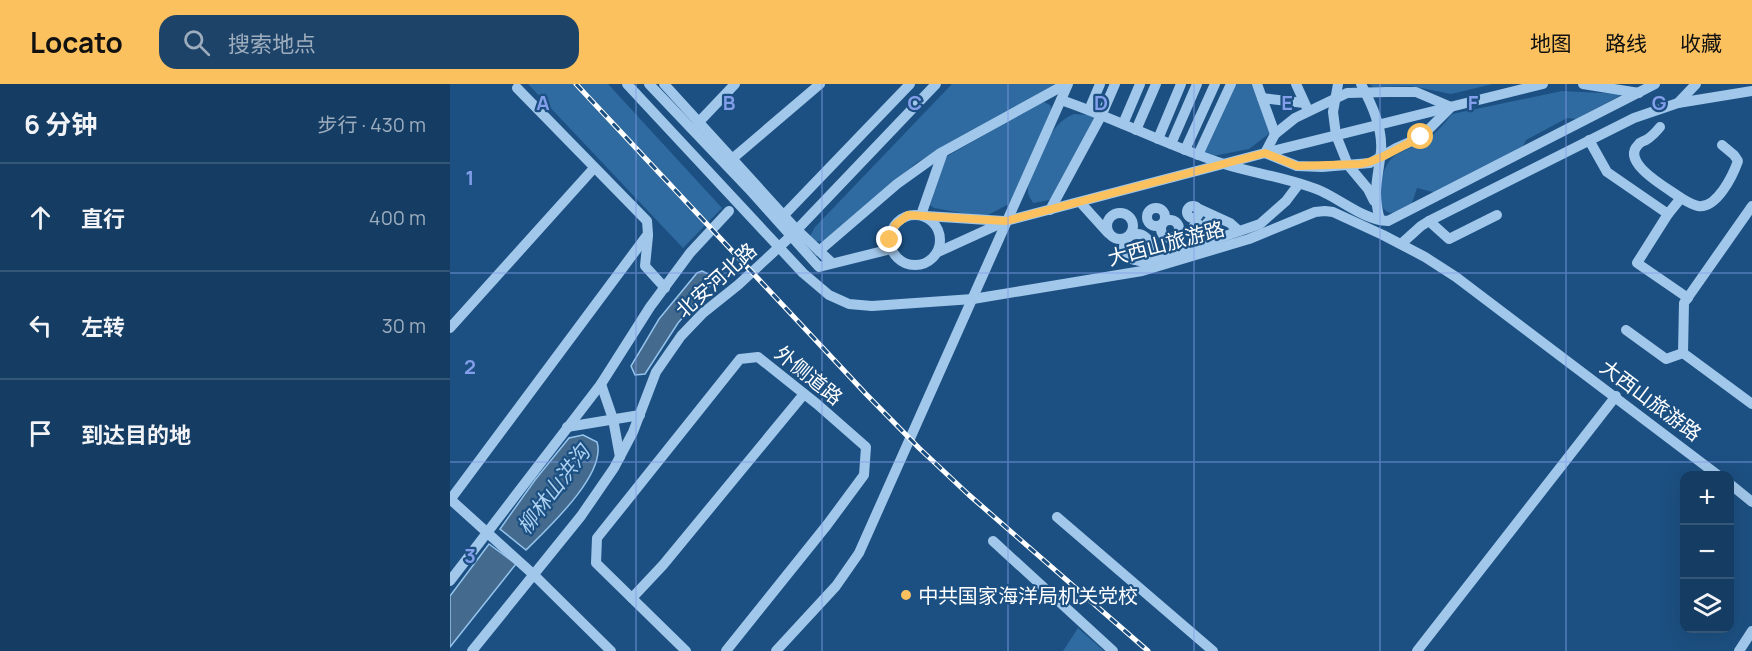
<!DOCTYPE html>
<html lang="zh">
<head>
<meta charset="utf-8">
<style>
  body { margin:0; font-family:Manrope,"Noto Sans SC",sans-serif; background:#1e4368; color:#f1f3f6 }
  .controls { position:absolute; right:18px; bottom:18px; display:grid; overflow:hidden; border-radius:12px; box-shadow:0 6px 24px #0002 }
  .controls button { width:54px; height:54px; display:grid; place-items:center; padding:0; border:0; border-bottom:2px solid #345677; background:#153c62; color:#f1f3f6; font:30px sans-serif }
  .stop { position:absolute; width:18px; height:18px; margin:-14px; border:4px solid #fac15e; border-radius:50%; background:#fff }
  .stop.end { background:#fac15e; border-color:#fff; box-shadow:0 2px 6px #0008 }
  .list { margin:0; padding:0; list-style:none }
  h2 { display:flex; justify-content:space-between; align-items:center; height:78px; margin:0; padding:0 24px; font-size:26px }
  h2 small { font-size:20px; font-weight:400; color:#9dadbe }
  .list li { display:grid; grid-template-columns:39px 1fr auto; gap:18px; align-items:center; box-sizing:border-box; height:108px; padding:0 24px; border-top:2px solid #345677 }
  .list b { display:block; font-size:22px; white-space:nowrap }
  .list em { font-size:20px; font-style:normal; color:#9dadbe }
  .icon { flex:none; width:33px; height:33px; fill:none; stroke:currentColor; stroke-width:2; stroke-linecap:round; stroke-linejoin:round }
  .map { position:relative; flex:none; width:1302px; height:567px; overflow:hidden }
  header { display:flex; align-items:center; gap:36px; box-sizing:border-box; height:84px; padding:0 30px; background:#fac15e; color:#111 }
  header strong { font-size:28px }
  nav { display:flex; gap:33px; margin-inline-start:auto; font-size:21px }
  .search { width:420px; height:54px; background:#1e4368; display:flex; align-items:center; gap:15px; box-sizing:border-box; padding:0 21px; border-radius:18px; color:#9dadbe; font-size:22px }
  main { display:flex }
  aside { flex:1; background:#153c62 }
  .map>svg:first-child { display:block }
  .green { fill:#2f6aa0 }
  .water { fill:#446a8e; stroke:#94c3ec; stroke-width:1.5 }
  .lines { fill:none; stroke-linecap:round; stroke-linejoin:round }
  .minor { stroke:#a1c7ea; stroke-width:10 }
  .rail-casing { stroke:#fff; stroke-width:5 }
  .rail { stroke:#1c5082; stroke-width:3; stroke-dasharray:9; stroke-linecap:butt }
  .route { stroke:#fac15e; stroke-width:8 }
  .grid { fill:none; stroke:#839eea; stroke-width:1.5; stroke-opacity:0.55 }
  .poi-dot { fill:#fac15e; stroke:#1c5082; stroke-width:2 }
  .labels { text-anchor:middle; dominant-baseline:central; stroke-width:4.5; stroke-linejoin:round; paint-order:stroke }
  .street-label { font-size:20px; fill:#fff; stroke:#1c5082 }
  .poi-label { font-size:20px; fill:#fff; stroke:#1c5082; text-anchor:start }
  .water-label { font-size:21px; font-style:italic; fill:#acd1f1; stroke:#1c5082 }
  .grid-label { font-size:20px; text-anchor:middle; font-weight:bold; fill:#839eea; stroke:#1c5082; stroke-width:4.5; stroke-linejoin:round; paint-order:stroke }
</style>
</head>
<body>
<header>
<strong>Locato</strong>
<div class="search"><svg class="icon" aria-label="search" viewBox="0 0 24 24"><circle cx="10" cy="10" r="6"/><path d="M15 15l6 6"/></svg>搜索地点</div>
<nav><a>地图</a><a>路线</a><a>收藏</a></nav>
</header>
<main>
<aside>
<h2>6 分钟<small>步行 · 430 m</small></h2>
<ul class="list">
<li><svg class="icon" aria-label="ahead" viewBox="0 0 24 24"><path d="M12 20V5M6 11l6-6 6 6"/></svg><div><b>直行</b></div><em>400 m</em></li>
<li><svg class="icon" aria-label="left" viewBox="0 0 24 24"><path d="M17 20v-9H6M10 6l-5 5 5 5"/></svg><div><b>左转</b></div><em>30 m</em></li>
<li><svg class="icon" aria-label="arrive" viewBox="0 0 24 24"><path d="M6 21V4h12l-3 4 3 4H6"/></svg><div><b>到达目的地</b></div></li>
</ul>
</aside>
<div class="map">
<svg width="1302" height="567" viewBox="0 0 1302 567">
  <rect width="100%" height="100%" fill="#1c5082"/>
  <!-- green -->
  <g class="green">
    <path d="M78 0H158L272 124 233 164Z"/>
    <path d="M502 0H609L466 79 374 158 365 157 360 152 365 143Z"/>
    <path d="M785 0H803L820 49 799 65 763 72 753 68Z"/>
    <path d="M919 0H1043L1001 10 961 2 924 3Z"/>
    <path d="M1112 7 1173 10 1126 35 1117 34 1076 56 1073 62 987 109 967 104 961 122C953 125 942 133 935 126 924 116 932 83 942 74 950 67 962 64 971 59 984 52 993 41 1002 30Z"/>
    <path d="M594 18 600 21 602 26 559 120 534 133 484 124 480 121 496 73 588 20Z"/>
    <path d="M624 30 638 31 646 34 600 116 583 119 578 110V103C589 78 597 40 624 30Z"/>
    <path d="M628 544 654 567H613Z"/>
  </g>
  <!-- water -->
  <g class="water">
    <path d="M252 187 258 190 263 197 259 203 228 239 195 290 185 291 181 282 209 235 247 189Z"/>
    <path d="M133 351 147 358C157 390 97 445 76 466L50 445 85 396 119 354Z"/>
    <path d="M39 460 66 480 0 563V512Z"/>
  </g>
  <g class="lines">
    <!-- minor -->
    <g class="minor">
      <path d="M177 0 353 189 379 211 399 220 422 222 523 215 692 187 799 155 865 128 875 127 883 128 933 151 975 173 1006 193 1269 392"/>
      <path d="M199 0 299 105 369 183 441 165"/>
      <path d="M214 0 347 146 382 179"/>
      <path d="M807 0 825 50"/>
      <path d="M846 0 857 24"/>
      <path d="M888 0 883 28 886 51 898 81 918 105 924 117"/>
      <path d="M911 0C921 19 933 44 931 67 928 95 922 107 930 136"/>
      <path d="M1133 0 1189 9"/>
      <path d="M937 8H966L1001 23 971 53 946 64 920 79 872 83 847 82 815 69 825 50 845 34 897 9Z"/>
      <path d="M812 14 854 19"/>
      <path d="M611 16C667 35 718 62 774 80 806 90 841 94 871 107 893 117 914 136 938 137L1205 0"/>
      <path d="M1228 19 1246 0"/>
      <path d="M639 26 650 0"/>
      <path d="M248 39 285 0"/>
      <path d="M673 40 690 0"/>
      <path d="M1210 43C1206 48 1201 53 1196 56 1192 58 1191 57 1188 61 1170 79 1219 105 1231 114"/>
      <path d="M686 46 706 0"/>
      <path d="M708 55 731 0"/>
      <path d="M1139 56 1157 88 1218 130 1187 179 1238 214"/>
      <path d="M721 60 747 0"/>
      <path d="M735 66 765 0"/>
      <path d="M748 71 781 0"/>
      <path d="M282 75 370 0"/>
      <path d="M630 118 658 149"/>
      <circle cx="743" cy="128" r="6"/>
      <path d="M1302 122 1234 219 1233 269 1302 320"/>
      <path d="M745 123 780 139 789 147"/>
      <circle cx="706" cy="133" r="9"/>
      <path d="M600 126 652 30 665 0"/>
      <circle cx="670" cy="142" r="13"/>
      <path d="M1218 130 1231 114C1236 117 1242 121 1248 122 1267 125 1283 91 1288 77L1284 71 1272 61"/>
      <circle cx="465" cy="156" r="25"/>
      <path d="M334 131 460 0"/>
      <path d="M471 131 493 68"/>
      <path d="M476 132 553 137"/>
      <circle cx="720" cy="145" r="9"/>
      <path d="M979 137 999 155 1047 131"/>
      <path d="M755 144 748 140 744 142 743 148 747 152H751L755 148C755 144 755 140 759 137L765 138 767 145 763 149H758L755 144"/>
      <circle cx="687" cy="163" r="13"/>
      <path d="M198 152 195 182 215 204"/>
      <path d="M951 160 971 142 979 137 1184 34 1228 19 1302 7"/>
      <path d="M369 167 447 100 489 70 616 0"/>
      <path d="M488 168 556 137 815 69 1093 0"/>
      <path d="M685 176 697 179 810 140 836 117 848 101"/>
      <path d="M0 244 144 84"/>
      <path d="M1176 246 1216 275 1233 269"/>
      <path d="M151 300 163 335 170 373"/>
      <path d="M117 343 190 331"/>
      <path d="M1280 400 1302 418"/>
      <path d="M0 415 84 491 161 567"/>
      <path d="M0 416 198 150 197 137 67 4"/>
      <path d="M607 433 763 567"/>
      <path d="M543 457 663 567"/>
      <path d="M0 497 151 300 200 223 240 169 279 127"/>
      <path d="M182 514 213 481 354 310"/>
      <path d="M22 567 131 432 164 384 183 348 206 288 231 252 253 229 288 201 341 152 486 0"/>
      <path d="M236 567 146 479 147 454 290 275 308 273 367 320 416 363 414 391 377 441 276 567"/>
      <path d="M326 567 386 502 409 469 618 0"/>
      <path d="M967 567 1166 312"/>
      <path d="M1289 567 1302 547"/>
    </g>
    <defs>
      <path id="rail" d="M126 0 416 310 469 364 519 411 698 567"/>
    </defs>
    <!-- rail casing -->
    <use href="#rail" class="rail-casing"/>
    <!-- rail -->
    <use href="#rail" class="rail"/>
  </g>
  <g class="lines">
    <!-- route -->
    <path class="route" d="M440 156 445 141 458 131 556 137 815 69 847 82 910 80C928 78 953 61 971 53"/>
  </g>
  <!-- grid -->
  <path class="grid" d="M186 0V567M372 0V567M558 0V567M744 0V567M930 0V567M1116 0V567M0 189H1302M0 378H1302"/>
  <!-- markers -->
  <circle class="poi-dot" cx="456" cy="511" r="6"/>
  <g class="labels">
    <!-- street labels -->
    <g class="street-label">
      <text transform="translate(716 159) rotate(-15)">大西山旅游路</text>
      <text transform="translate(266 196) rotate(-42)">北安河北路</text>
      <text transform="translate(359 291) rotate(39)">外侧道路</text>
      <text transform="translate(1201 316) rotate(37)">大西山旅游路</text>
    </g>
    <!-- poi labels -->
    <g class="poi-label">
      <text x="468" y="511">中共国家海洋局机关党校</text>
    </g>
    <!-- water labels -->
    <g class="water-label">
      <text transform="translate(103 405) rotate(-53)">柳林山洪沟</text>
    </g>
  </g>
  <g class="grid-label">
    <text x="93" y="26">A</text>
    <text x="279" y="26">B</text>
    <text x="465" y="26">C</text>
    <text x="651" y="26">D</text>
    <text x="837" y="26">E</text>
    <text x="1023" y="26">F</text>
    <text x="1209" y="26">G</text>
    <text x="20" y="101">1</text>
    <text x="20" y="290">2</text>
    <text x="20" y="479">3</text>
  </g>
</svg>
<div class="controls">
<button>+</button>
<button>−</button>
<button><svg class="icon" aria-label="layers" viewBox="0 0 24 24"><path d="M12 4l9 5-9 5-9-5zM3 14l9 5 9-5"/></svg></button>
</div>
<div class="stop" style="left:971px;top:53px"></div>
<div class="stop end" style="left:440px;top:156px"></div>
</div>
</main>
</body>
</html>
